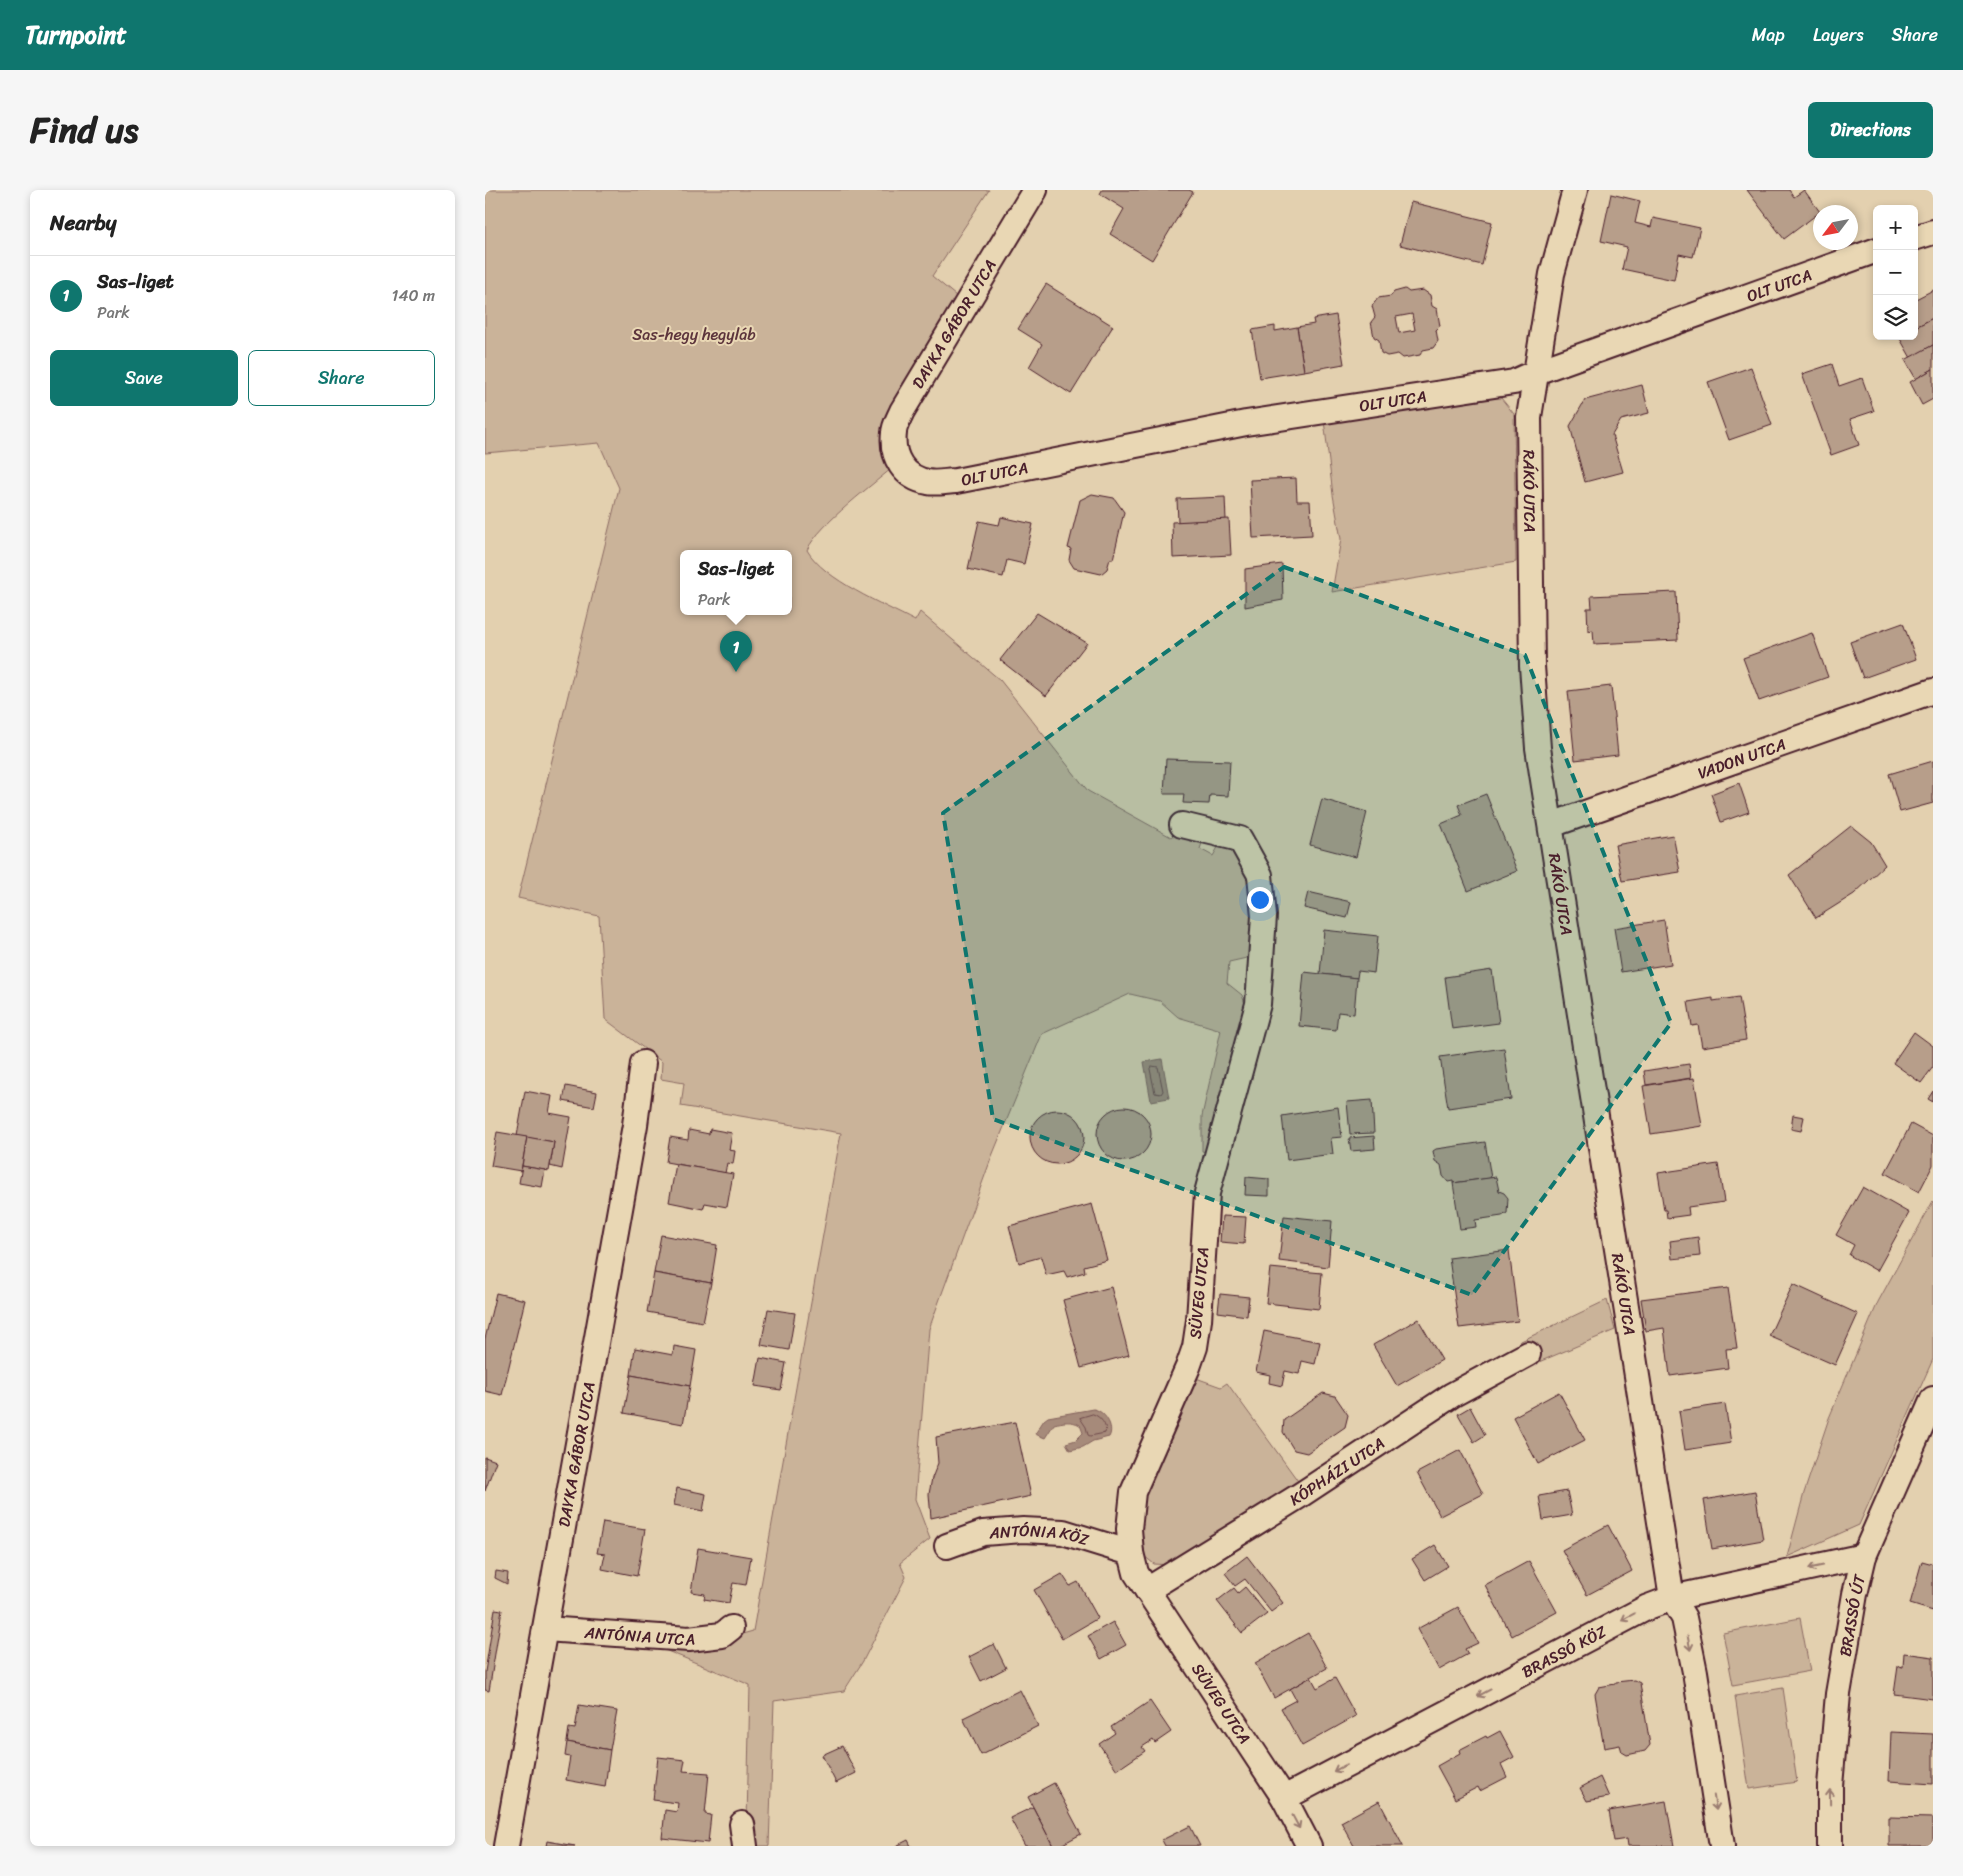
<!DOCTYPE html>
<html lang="en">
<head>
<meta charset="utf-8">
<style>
  body { margin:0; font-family:Sriracha,sans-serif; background:#f6f6f6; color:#222 }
  .controls { position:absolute; right:15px; top:15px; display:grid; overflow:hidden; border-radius:8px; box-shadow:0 2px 8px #0003 }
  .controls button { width:45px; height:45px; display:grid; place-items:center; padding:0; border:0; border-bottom:1px solid #e0e0e0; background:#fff; color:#222; font:25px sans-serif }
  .compass { position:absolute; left:1328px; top:15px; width:45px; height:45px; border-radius:50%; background:#fff; box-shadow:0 2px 8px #0003; rotate:238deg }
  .you { position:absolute; left:774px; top:709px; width:18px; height:18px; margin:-12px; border:4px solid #fff; border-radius:50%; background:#1a73e8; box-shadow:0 0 0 8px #1a73e833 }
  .badge { display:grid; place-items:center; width:32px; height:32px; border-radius:50%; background:#0f766e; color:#fff; font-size:16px; font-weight:700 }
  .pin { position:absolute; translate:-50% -41px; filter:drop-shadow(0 1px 2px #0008) }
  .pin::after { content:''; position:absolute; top:26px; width:18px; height:15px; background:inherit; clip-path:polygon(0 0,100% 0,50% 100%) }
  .popup { position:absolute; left:195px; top:360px; width:112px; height:65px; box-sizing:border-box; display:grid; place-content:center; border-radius:8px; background:#fff; filter:drop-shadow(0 1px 4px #0005); font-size:16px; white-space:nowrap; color:#767676 }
  .popup b { font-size:19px; color:#222 }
  .popup::after { content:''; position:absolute; left:50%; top:100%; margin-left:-10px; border:10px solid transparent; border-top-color:#fff }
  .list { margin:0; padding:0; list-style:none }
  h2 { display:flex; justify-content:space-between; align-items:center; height:65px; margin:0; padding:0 20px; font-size:21px }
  h2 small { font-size:16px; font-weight:400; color:#767676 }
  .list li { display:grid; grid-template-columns:32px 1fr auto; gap:15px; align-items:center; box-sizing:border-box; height:80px; padding:0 20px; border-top:1px solid #e0e0e0 }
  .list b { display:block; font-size:19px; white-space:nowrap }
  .list p { margin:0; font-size:16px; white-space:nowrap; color:#767676 }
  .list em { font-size:16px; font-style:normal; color:#767676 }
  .actions { display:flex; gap:10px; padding:15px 20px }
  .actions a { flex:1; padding:11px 0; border:1px solid #0f766e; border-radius:8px; text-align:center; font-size:18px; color:#0f766e }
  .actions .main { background:#0f766e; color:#fff }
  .icon { flex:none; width:28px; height:28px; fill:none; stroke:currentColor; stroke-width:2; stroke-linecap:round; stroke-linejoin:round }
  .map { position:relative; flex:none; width:1448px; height:1656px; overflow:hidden; border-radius:8px }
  header { display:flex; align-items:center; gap:30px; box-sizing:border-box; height:70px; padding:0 25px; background:#0f766e; color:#fff }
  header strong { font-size:24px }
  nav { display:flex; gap:28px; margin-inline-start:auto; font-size:18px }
  .intro { display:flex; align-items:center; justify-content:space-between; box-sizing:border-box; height:120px; padding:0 30px }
  h1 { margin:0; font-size:35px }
  .button { padding:12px 22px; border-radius:8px; background:#0f766e; color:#fff; font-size:18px; font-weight:700 }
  main { display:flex; gap:30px; padding:0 30px }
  aside { flex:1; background:#fff; border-radius:8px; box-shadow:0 2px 8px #0003 }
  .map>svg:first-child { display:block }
  .green { fill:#cab399; stroke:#8a6962; fill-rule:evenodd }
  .water { fill:#a68a7a; stroke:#815f5a }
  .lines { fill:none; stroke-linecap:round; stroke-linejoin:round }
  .shore { stroke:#6f4a4b; stroke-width:1 }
  .building { fill:#b79e8a; stroke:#4a1f2b; fill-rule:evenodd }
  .street-casing { stroke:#4a1f2b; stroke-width:28 }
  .street { stroke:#e9d7b4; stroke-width:24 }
  .oneway { stroke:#9a7b70 }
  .marked { fill:#0f766e; fill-opacity:0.2; stroke:#0f766e; stroke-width:4; stroke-dasharray:10 6; stroke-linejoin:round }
  .labels { text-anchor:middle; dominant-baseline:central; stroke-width:4; stroke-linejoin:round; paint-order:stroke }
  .street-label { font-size:16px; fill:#4a1f2b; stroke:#e9d7b4 }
  .park-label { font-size:16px; fill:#5d353c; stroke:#e9d7b4 }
</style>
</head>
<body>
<header>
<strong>Turnpoint</strong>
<nav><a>Map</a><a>Layers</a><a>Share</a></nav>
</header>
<div class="intro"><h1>Find us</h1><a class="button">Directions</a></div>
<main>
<aside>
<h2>Nearby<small></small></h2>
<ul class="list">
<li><span class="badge">1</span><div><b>Sas-liget</b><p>Park</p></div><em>140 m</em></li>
</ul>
<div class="actions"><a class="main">Save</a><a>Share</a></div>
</aside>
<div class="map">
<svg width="1448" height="1656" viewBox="0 0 1448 1656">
  <rect width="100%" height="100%" fill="#e3d0af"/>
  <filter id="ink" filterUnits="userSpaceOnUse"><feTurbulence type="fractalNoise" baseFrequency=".02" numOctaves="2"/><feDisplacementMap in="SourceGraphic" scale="10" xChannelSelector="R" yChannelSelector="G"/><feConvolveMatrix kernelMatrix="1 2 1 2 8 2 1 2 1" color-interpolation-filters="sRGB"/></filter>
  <g filter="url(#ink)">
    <!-- green -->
    <g class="green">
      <path d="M0 0H504L447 86 471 106 417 221 413 273C389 294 335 333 322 360 339 390 398 414 430 431L435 422 515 490 603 601 686 647 693 641 720 644 715 659 728 666 736 652 748 653 768 685 773 727 766 767 744 772 742 793 757 805 761 817 721 962 717 961V926L736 840 693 827 675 811 645 804 557 844 507 966 444 1139 430 1309 445 1349 415 1373 421 1387 378 1471 359 1501 289 1511 284 1656H266L262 1631 265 1495 170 1456 218 1455 268 1441 356 943 196 916 199 893 176 889 177 872 120 829 114 726 33 708 134 298 114 253 0 263ZM198 363H304V421H198Z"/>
      <path d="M1000 204 1016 208 1029 224 1031 372 847 402 856 349 848 305 839 230Z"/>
      <path d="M1448 1011V1169L1374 1335 1302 1367 1319 1303 1344 1228 1393 1112Z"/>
      <path d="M1122 1110 1130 1140 1049 1174 1034 1152Z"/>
      <path d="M711 1188 736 1197 742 1193 813 1291 686 1375 669 1374 659 1366 653 1332 660 1295Z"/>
      <path d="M1315 1428 1325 1481 1248 1495 1238 1443Z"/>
      <path d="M1298 1498 1312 1592 1264 1599 1250 1506Z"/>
    </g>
    <!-- water -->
    <g class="water">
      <path d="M677 869 684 908 666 911 659 872Z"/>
      <path d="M608 1219C619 1220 630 1237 624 1247L608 1251 598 1257 585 1260 581 1253 591 1250 598 1243 595 1235C586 1230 578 1232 569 1234L560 1248 550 1244 559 1230 563 1227Z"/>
    </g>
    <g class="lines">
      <!-- shore -->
      <g class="shore">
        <path d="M667 876 673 877 678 901 676 904 670 903 665 879Z"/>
        <path d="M608 1224C615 1226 623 1236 620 1243L605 1246 603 1245 601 1237 595 1228Z"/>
      </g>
    </g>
    <!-- building -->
    <g class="building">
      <path d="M617 0H704L708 2 667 70 625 44 639 19 615 4Z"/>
      <path d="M1262 0H1304L1309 7 1319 0 1335 22 1299 49Z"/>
      <path d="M1126 4 1155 11 1150 33 1166 37 1168 28 1215 38 1208 67 1194 64 1189 90 1137 79 1142 57 1116 51Z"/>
      <path d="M926 12 1007 32 997 75 915 55Z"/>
      <path d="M561 94 628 136 586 204 544 177 557 154 533 139Z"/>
      <path d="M920 99 924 102 938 100 945 105 947 116 952 119 955 136 951 140 953 151 948 158 938 160 935 165 918 168 913 164 902 166 896 163 894 150 889 147 886 132 890 127 887 116 893 108 906 106 909 102ZM927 124 930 140 914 143 911 127Z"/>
      <path d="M1448 100V128L1429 138V110Z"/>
      <path d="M851 125 859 174 819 181 812 137 829 134 828 129Z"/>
      <path d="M1448 128V155L1426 168 1414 147 1429 146V138Z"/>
      <path d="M790 136V141L812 137 819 181 775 188 767 140Z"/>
      <path d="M1448 155V179L1431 189 1420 170Z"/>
      <path d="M1347 174 1354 196 1377 188 1389 221 1365 229 1374 255 1346 265 1317 184Z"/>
      <path d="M1266 177 1287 235 1244 250 1223 192Z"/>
      <path d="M1448 179V209L1437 215 1425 192Z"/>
      <path d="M1157 195 1164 223 1136 230 1127 245 1138 282 1100 292 1085 236 1100 210Z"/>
      <path d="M811 288 812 311H825L827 345 768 348 765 290Z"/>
      <path d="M607 304 629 308 639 322 628 369H625L622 379 616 384 589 378 584 370 586 359 583 358 595 310Z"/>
      <path d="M740 307 741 330 693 332 692 309Z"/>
      <path d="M516 327 548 334 539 374 522 370 518 387 483 379 494 331 514 335Z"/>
      <path d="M744 329 746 365 688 368 687 332Z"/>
      <path d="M797 374 798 410 760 417V379Z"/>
      <path d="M1191 402 1193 450 1109 454 1108 440 1103 441 1102 418H1107L1106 406Z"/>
      <path d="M552 423 602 453 561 506 515 470Z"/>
      <path d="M1418 433 1431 469 1378 488 1365 452Z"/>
      <path d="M1327 443 1343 487 1274 511 1258 468Z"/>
      <path d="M1126 496 1133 565 1090 570 1083 501Z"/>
      <path d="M681 569 745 571 743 606 725 605 724 614 698 613 699 604H679Z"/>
      <path d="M1448 571V613L1415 622 1404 584Z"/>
      <path d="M1254 593 1264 622 1236 632 1226 604Z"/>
      <path d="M1001 604 1032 681 983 701 956 634 977 625 973 615Z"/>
      <path d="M837 609 882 622 871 667 825 655Z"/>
      <path d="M1366 636 1386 652 1400 675 1369 704 1331 728 1304 685Z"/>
      <path d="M1188 645 1195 682 1137 691 1130 655Z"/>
      <path d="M823 702 866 712 862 728 819 718Z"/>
      <path d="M1179 730 1186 774 1136 782 1129 738Z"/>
      <path d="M839 740 893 746 889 783 873 781 872 788 835 784Z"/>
      <path d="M1007 780 1014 833 967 839 960 787Z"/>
      <path d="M819 782 872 788 869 824 853 822 851 840 814 836Z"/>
      <path d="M1254 807 1261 850 1217 857 1213 835 1207 836 1203 812 1228 808V811Z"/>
      <path d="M1429 842 1448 856V877L1436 893 1408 873Z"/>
      <path d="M1019 858 1026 909 963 918 955 867Z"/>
      <path d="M1204 874 1206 888 1161 895 1159 881Z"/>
      <path d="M1209 888 1217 936 1166 944 1158 896Z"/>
      <path d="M81 896 112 902 109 917 78 911Z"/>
      <path d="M40 901 67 906 64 923 86 927 77 979 65 976 69 952 32 946Z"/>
      <path d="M1448 901V912L1443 909Z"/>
      <path d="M887 910 889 943 865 944 862 912Z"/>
      <path d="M853 917 857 947 846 948 848 964 802 970 797 926Z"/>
      <circle cx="639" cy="944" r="27"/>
      <circle cx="572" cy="947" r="27"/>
      <path d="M1308 925 1319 927 1316 941 1306 939Z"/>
      <path d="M1426 934 1448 946V975L1434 1002 1400 983Z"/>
      <path d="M225 939 247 943 244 960 250 961 248 974 242 973 240 983 181 972 185 947 203 950 204 940 224 944Z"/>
      <path d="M12 942 42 947 36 981 6 976Z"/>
      <path d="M889 946 890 959 866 961 864 948Z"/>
      <path d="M42 947 69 952 64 981 37 976Z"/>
      <path d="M1000 952 1006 988 968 993V991L963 992 958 986 956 975 950 971 948 961 951 959Z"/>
      <path d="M191 974 248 984 242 1017 220 1013 218 1019 184 1012Z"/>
      <path d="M1233 974 1239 1012 1203 1017 1204 1025 1182 1028 1181 1020H1179L1173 983Z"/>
      <path d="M37 976 60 980 57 997 34 993Z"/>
      <path d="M761 987 784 989V1006L760 1005Z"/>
      <path d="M1011 987 1014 1001 1019 1003 1023 1008 1022 1023 1017 1026 990 1030 991 1037 975 1039 968 993Z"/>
      <path d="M1378 997 1424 1023 1392 1081 1364 1065 1369 1055 1351 1045Z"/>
      <path d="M607 1014 622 1070 599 1076 600 1082 582 1087 579 1081 561 1085 556 1067 534 1073 524 1036Z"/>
      <path d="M737 1026 761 1027 759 1054 735 1052Z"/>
      <path d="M799 1026 847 1031 843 1077 794 1071Z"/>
      <path d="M176 1045 232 1055 226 1093 169 1083Z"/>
      <path d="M1213 1047 1215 1066 1187 1069 1185 1051Z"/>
      <path d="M1024 1060 1033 1131 974 1138 964 1068Z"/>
      <path d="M785 1078 837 1083 834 1119 781 1113Z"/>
      <path d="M169 1083 226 1093 218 1132 162 1122Z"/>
      <path d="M1308 1094 1373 1124 1350 1175 1284 1146Z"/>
      <path d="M626 1097 644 1165 596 1178 578 1110Z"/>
      <path d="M1243 1098 1252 1158 1241 1159 1243 1178 1185 1186 1179 1138 1161 1141 1156 1109Z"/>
      <path d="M11 1103 40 1110 17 1205 0 1201V1149Z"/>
      <path d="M735 1104 764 1107 762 1126 733 1122Z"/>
      <path d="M283 1119 310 1123 304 1160 276 1155Z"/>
      <path d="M933 1129 957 1170 912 1196 888 1155Z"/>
      <path d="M779 1141 835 1152 830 1174 817 1171 814 1184 800 1181 797 1196 784 1193 785 1185 771 1182Z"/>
      <path d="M189 1156 211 1160 205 1196 146 1185 150 1158 188 1165Z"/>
      <path d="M275 1168 301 1173 296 1200 270 1196Z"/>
      <path d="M146 1185 205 1196 198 1234 139 1223Z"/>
      <path d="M1074 1202 1100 1250 1053 1274 1028 1227Z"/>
      <path d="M838 1203 850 1206 863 1225 860 1237 822 1263 809 1260 798 1242 799 1230Z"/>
      <path d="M1240 1214 1246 1253 1200 1260 1194 1221Z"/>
      <path d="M985 1217 1000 1245 989 1252 973 1224Z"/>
      <path d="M530 1232 546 1306 446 1328 444 1304 447 1288 453 1273 451 1247Z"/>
      <path d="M975 1260 998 1304 955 1326 932 1283Z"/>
      <path d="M0 1267 11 1271 0 1301Z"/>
      <path d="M192 1298 221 1304 218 1321 189 1315Z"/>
      <path d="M1082 1301 1087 1325 1058 1330 1054 1306Z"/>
      <path d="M1270 1301 1278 1350 1227 1359 1219 1310Z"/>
      <path d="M118 1332 160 1339 152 1386 117 1379 120 1364 112 1363Z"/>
      <path d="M1123 1335 1147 1381 1102 1405 1077 1360Z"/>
      <path d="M950 1355 963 1376 940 1390 927 1369Z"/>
      <path d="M213 1358 266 1367 261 1395 248 1393 244 1413 219 1409 220 1404 206 1402Z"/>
      <path d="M762 1366 798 1413 786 1422 760 1389 750 1396 740 1383Z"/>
      <path d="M1044 1371 1072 1422 1027 1446 1000 1395Z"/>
      <path d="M1437 1371 1448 1374V1421L1425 1414Z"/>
      <path d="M11 1381 23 1383 22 1394 10 1388Z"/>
      <path d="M577 1384 585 1396 593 1392 613 1428 577 1449 549 1400Z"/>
      <path d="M760 1397 782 1424 757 1443 732 1411 749 1398 753 1403Z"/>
      <path d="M973 1417 993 1453 980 1459 983 1464 954 1480 932 1439Z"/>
      <path d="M10 1419 17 1420 4 1501 0 1500V1482Z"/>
      <path d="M628 1432 641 1455 616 1469 603 1446Z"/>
      <path d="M823 1443 842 1478 789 1508 770 1473Z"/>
      <path d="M509 1454 521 1478 496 1491 484 1467Z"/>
      <path d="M1419 1463 1448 1467V1509L1409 1504 1413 1476 1418 1477Z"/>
      <path d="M826 1487 832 1498 850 1488 871 1526 817 1556 796 1518 811 1510 805 1499Z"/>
      <path d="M1149 1490 1155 1493 1165 1555 1160 1561 1142 1565 1137 1562 1135 1555 1119 1558 1110 1504 1114 1497 1130 1494 1131 1492Z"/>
      <path d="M535 1500 553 1536 496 1565 478 1528Z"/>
      <path d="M665 1511 686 1542 670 1553 668 1550 657 1557 660 1561 632 1580 614 1554 630 1543 626 1537Z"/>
      <path d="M94 1515 132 1521 125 1560 82 1552 84 1538 90 1539Z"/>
      <path d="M1015 1541 1029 1567 1016 1574 1022 1587 995 1601 993 1597 970 1609 952 1576 975 1563 974 1560 1001 1546 1002 1548Z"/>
      <path d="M1406 1542 1448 1544V1594L1404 1591Z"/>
      <path d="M82 1552 125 1560 120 1597 81 1590 85 1567 80 1566Z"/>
      <path d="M357 1556 371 1583 351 1593 337 1565Z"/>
      <path d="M173 1567 200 1570 198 1581 224 1583 220 1624 226 1625 223 1653 177 1648 180 1620 192 1622 193 1613 168 1610Z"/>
      <path d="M1115 1587 1124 1607 1102 1611 1095 1598Z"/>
      <path d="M569 1593 596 1644 574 1656H568L543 1607Z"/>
      <path d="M894 1611 918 1656H869L856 1632Z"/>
      <path d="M1181 1611 1189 1656H1143L1142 1649 1129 1651 1124 1621Z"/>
      <path d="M548 1617 568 1656H540L525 1628Z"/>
      <path d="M1404 1627 1448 1628V1656H1404Z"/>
      <path d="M705 1636 715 1656H680L677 1650Z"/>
      <path d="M423 1650 426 1656H411Z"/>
      <path d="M62 1651 90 1656H61Z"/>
    </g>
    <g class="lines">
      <defs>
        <g id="street">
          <path id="s1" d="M550 0 417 221C414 228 409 236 409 243 406 267 419 288 443 292 452 294 463 291 471 291L761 233 1029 192 1051 182 1392 60"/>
          <path id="s2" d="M1090 0 1067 84 1044 227 1047 476 1053 558 1187 1408 1199 1428 1210 1482 1237 1656"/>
          <path d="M1429 48 1448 42"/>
          <path id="s3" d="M697 635 755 649 775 685 779 726 773 814 722 1003 714 1130 710 1157 703 1177 648 1302 644 1339 646 1363 651 1383 662 1400 799 1608 824 1656"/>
          <path id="s4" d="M1066 635 1448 501"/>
          <path id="s5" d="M462 1356 498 1343 538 1340 578 1342 646 1363"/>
          <path id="s6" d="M662 1400 814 1306 967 1205 1043 1164"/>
          <path id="s7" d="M60 1439 204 1449 237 1445 246 1438"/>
          <path id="s8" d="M799 1608 1163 1417 1187 1408 1379 1366"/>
          <path d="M257 1634 260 1656"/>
          <path id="s9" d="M21 1656 150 935 158 873"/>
          <path id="s10" d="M1345 1656V1596L1353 1504 1370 1404 1379 1366 1448 1209"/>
        </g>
      </defs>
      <!-- street casing -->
      <use href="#street" class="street-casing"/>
      <!-- street -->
      <use href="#street" class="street"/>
    </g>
    <!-- one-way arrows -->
    <defs><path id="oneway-shaft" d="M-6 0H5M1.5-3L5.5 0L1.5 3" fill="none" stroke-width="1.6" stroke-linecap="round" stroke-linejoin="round" transform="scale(1.25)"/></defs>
    <g class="oneway">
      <use href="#oneway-shaft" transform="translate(1331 1377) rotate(168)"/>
      <use href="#oneway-shaft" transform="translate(1143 1427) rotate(152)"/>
      <use href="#oneway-shaft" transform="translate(1204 1453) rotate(79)"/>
      <use href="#oneway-shaft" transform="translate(999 1503) rotate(152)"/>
      <use href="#oneway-shaft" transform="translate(855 1578) rotate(152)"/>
      <use href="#oneway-shaft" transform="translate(1345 1607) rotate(-91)"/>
      <use href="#oneway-shaft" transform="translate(1230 1613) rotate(81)"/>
      <use href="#oneway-shaft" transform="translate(811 1632) rotate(62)"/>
    </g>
  </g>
  <!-- marked area -->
  <path class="marked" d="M799 377 1040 465 1186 833 987 1105 508 929 458 623Z"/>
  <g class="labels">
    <!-- street labels -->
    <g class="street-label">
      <text stroke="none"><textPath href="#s1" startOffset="1225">OLT UTCA</textPath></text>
      <text transform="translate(469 134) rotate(-59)">DAYKA GÁBOR UTCA</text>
      <text stroke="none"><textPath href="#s1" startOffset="820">OLT UTCA</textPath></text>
      <text stroke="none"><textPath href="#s1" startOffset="415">OLT UTCA</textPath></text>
      <text stroke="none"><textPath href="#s2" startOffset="306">RÁKÓ UTCA</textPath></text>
      <text stroke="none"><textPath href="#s4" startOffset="202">VADON UTCA</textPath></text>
      <text stroke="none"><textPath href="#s2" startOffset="711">RÁKÓ UTCA</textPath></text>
      <text transform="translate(714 1103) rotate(-85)">SÜVEG UTCA</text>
      <text stroke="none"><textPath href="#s2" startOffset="1116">RÁKÓ UTCA</textPath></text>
      <text stroke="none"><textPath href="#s9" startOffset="398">DAYKA GÁBOR UTCA</textPath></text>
      <text stroke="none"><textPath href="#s6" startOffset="224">KÓPHÁZI UTCA</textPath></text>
      <text stroke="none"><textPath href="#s5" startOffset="95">ANTÓNIA KÖZ</textPath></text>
      <text stroke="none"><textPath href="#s10" startOffset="232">BRASSÓ ÚT</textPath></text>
      <text stroke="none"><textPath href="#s7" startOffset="95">ANTÓNIA UTCA</textPath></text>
      <text stroke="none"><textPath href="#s8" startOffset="316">BRASSÓ KÖZ</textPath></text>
      <text stroke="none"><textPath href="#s3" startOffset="976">SÜVEG UTCA</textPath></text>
    </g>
    <!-- park labels -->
    <g class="park-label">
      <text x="209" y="144">Sas-hegy hegyláb</text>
    </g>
  </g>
</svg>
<div class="controls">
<button>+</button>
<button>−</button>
<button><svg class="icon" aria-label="layers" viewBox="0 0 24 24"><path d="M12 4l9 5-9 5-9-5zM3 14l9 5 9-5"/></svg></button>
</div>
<svg class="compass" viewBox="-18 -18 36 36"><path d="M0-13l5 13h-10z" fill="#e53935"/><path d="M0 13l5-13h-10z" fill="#767676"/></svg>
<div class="you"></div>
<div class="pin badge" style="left:251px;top:482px">1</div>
<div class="popup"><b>Sas-liget</b>Park</div>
</div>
</main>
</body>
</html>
